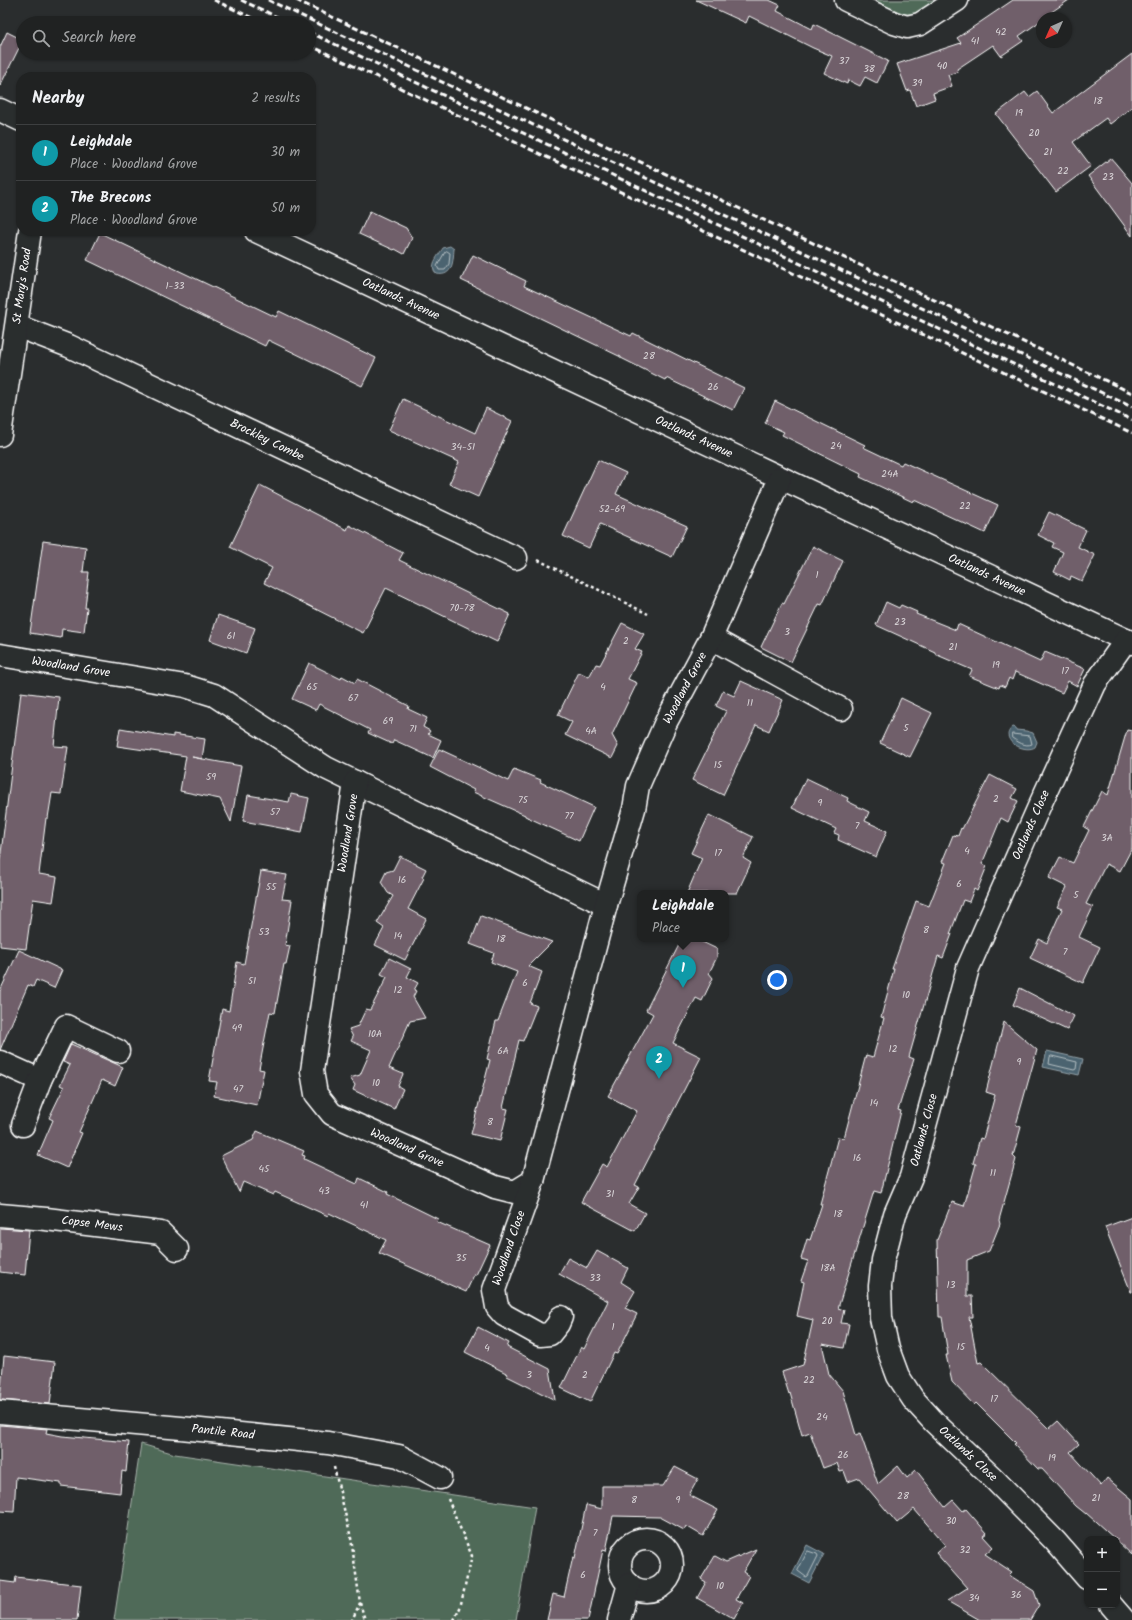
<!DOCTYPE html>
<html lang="en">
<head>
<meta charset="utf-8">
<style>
  body { margin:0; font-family:Kalam,sans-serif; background:#282a2a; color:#f1f3f6 }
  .controls { position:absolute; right:12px; bottom:12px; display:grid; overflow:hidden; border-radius:8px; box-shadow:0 1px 3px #0004 }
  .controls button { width:36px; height:36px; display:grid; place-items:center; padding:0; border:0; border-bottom:1px solid #3d3f40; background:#202222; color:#f1f3f6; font:20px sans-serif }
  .compass { position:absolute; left:1036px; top:12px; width:36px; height:36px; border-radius:50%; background:#202222; box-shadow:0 1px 3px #0004; rotate:225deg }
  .you { position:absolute; left:777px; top:980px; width:14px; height:14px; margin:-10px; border:3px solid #fff; border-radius:50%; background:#1a73e8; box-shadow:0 0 0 6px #1a73e833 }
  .badge { display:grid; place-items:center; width:26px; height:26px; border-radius:50%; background:#0b8043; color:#fff; font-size:13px; font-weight:700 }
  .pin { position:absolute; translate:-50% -33px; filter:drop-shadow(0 1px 2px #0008) }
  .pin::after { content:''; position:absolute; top:21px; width:14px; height:12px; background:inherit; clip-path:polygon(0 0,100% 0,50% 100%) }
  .popup { position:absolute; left:637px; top:890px; width:92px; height:52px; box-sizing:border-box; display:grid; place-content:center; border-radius:8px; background:#202222; filter:drop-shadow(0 1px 3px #0005); font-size:13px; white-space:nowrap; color:#a2a4a5 }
  .popup b { font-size:15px; color:#f1f3f6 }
  .popup::after { content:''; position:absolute; left:50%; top:100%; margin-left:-8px; border:8px solid transparent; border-top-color:#202222 }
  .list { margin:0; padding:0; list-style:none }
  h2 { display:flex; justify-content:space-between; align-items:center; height:52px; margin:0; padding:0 16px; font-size:17px }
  h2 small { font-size:13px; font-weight:400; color:#a2a4a5 }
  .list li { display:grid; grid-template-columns:26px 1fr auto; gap:12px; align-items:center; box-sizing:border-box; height:56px; padding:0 16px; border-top:1px solid #3d3f40 }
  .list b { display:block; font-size:15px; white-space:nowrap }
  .list p { margin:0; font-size:13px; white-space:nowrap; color:#a2a4a5 }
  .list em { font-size:13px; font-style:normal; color:#a2a4a5 }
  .icon { flex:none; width:22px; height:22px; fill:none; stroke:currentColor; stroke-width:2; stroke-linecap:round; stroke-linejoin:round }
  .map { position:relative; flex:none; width:1132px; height:1620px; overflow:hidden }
  .search { position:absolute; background:#202222; box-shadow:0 1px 3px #0004; left:16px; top:16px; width:300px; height:44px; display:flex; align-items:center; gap:10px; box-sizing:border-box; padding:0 14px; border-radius:22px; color:#a2a4a5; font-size:15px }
  .panel { position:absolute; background:#202222; box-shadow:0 1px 3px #0004; left:16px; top:72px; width:300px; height:164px; border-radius:16px }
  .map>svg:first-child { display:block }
  .green { fill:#506a58; stroke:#a8b4ac }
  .water { fill:#4b636f; stroke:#93a1a9 }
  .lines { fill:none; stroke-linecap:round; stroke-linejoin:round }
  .shore { stroke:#b7c1c5; stroke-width:1 }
  .building { fill:#705f6a; stroke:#fff }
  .minor-casing { stroke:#fff; stroke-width:25 }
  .path { stroke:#fff; stroke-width:2.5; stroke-dasharray:3 3; stroke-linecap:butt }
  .minor { stroke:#2a2d2e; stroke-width:22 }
  .rail { stroke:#fff; stroke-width:3; stroke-dasharray:6 3; stroke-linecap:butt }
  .labels { text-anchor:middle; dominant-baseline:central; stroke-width:4; stroke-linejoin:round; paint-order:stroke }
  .number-label { font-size:10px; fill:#dbd7da }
  .street-label { font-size:12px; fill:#fff; stroke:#2a2d2e }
</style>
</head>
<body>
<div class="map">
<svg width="1132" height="1620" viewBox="0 0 1132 1620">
  <rect width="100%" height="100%" fill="#2a2d2e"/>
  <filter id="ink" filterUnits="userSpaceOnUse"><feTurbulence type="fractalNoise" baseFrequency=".025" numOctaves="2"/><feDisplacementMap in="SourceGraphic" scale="8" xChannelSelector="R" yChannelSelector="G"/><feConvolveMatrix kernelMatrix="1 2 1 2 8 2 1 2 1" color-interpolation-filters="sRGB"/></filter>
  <g filter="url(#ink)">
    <!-- green -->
    <g class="green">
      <path d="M874 0H935L914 14H903Z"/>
      <path d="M141 1444 175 1454 535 1507 516 1620H114Z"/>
    </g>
    <!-- water -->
    <g class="water">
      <path d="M450 246 454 249C453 261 453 277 437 274 428 267 438 256 443 248Z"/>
      <path d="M1013 727 1016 728V730L1026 731 1033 733 1037 742 1035 747C1024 754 997 739 1013 727Z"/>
      <path d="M1047 1051 1083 1059 1079 1075 1043 1067Z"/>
      <path d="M807 1545 824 1554 809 1583 792 1574Z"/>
    </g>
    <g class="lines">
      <!-- shore -->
      <g class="shore">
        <path d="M447 251 450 253 449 264 445 270H439L437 266 445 252Z"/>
        <path d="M1012 734 1030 736 1032 744C1025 747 1018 742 1012 738Z"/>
        <path d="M1052 1056 1077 1062 1076 1069 1074 1070 1049 1064 1050 1057Z"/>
        <path d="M808 1551 817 1554 818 1556 808 1576 806 1577 798 1571Z"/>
      </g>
    </g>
    <!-- building -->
    <g class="building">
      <path d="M696 0H769L780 5 777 11 812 29 814 24 888 61 877 83 865 77 860 86 848 80 847 84 824 73 832 56 813 48 749 16 746 23Z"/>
      <path d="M1013 0H1069L1050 13 1051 14 1045 18H1042V20L1019 36 1023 41 1001 56 993 45 957 69 958 72 948 75 952 86 933 93 935 99 916 106 910 90 907 91 897 64 961 43 957 38Z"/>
      <path d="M7 32 23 40 0 86V47Z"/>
      <path d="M1132 54V107L1110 124 1106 118 1073 142 1091 166 1056 192 996 114 1025 92 1029 97 1037 91 1053 113Z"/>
      <path d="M1111 158 1132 183V236L1088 176Z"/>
      <path d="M370 211 406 228 412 238 404 254 395 249 394 250 359 234Z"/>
      <path d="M100 233 276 317 279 311 376 358 362 386 268 340 265 346 87 260Z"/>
      <path d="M473 255 526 281 524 286 631 336 633 333 744 388 733 410 666 378 665 380 621 358V357L461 280Z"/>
      <path d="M403 399 475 433 486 408 512 421 478 497 449 484 459 462 389 430Z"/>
      <path d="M775 401 865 445 863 447 901 465 903 462 998 505 985 533 914 500 913 502 860 477 861 474 782 435 784 432 765 423Z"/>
      <path d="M598 460 626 473 616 494 687 526 672 557 600 524 589 548 563 536Z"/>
      <path d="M260 485 347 530 349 525 403 553 399 560 510 614 497 642 386 588 363 633 264 583 272 568 230 547Z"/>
      <path d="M1049 512 1086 530 1078 547 1095 555 1082 581 1071 576 1070 580 1054 572 1063 552 1052 547 1054 543 1038 535Z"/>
      <path d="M43 541 86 547 83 572H89L85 608H87L84 632 62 629 61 638 30 633Z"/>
      <path d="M813 546 843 561 822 605 819 604 791 662 761 647 782 603 784 604Z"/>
      <path d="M886 602 899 608 901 605 917 612 916 614 956 630 958 624 1040 662 1045 652 1085 669 1077 686 1068 681 1062 693 1015 672 1012 680 1009 678 1005 687 1000 685 999 688 969 676 972 670 935 654V652L876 625Z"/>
      <path d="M218 615 255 628 246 653 210 640Z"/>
      <path d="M622 623 644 634 635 649 642 652 628 679 637 683 612 735 618 746 612 758 565 735 572 722 558 715 579 672 589 677 596 664 600 665Z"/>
      <path d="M309 663 341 679 342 676 355 683 357 679 409 706 408 709 427 718 423 727 430 731 428 734 441 740 433 758 394 740 392 744 368 733 370 730 319 704 316 710 292 699Z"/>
      <path d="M741 681 783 700 769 731 756 725 723 795 692 780 726 711 716 706 723 691 734 696Z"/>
      <path d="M21 692 59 697 54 746 68 747 61 794 52 793 48 818H46L39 874 57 877 53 902 33 899 26 949 0 946V861Z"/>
      <path d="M901 698 932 713 910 757 880 743Z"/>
      <path d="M120 728 173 737V734L205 739 202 759 192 757 241 766 231 822 220 799 180 791 186 756 117 746Z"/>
      <path d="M1127 730 1132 731V848L1120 871 1106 864 1086 904 1093 907 1079 937 1100 947 1083 983 1030 958 1039 939 1047 943 1062 909 1057 907 1067 887 1049 878 1060 857 1073 863 1089 830 1084 827 1102 791 1108 795Z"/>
      <path d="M439 749 508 781 514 769 541 780 540 782 594 807 579 841 525 816V815L473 792 474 790 430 767Z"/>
      <path d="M990 775 1017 789 1012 798 1018 801 1008 822 1001 818 982 864 987 866 977 891 974 889 969 902 963 900 950 934H952L943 958 938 956 909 1057 914 1059 898 1110 901 1111 881 1193 874 1191 838 1308 844 1310 841 1323 849 1324 844 1348 822 1344 829 1374 843 1391 856 1435 860 1433 878 1484 898 1466 907 1478 916 1470 945 1507 953 1500 963 1511 966 1509 987 1533 983 1536 993 1547 985 1554 1012 1572 1009 1575 1034 1591 1039 1605 1030 1620H980L947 1601 967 1588 936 1553 945 1545 914 1509 897 1523 859 1478 848 1482 844 1471 840 1472 837 1463 823 1468 810 1432 802 1435 790 1393 789 1394 782 1372 803 1365 813 1320 797 1316 804 1282 801 1281 808 1261 801 1259 807 1239 810 1240 822 1204H820L838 1137 844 1138 866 1055 873 1057 884 1018 881 1017 894 969H892L916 901 929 906 946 863 942 862 953 835 958 836 961 828 962 829Z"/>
      <path d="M806 778 848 798 847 801 869 812 865 821 887 831 876 857 838 840 839 835 834 833 836 829 792 808Z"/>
      <path d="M291 794 309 798 302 832 243 821 248 795 289 802Z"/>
      <path d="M709 815 753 837 743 858 751 863 737 893H687L702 858 691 853Z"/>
      <path d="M400 856 426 869 422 877 424 878 408 909 426 919 405 960 375 945 384 928 377 923 393 896 388 893 381 882 386 872 393 870Z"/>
      <path d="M261 871 287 875 282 899 292 900 285 945 290 946 286 964H284L275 1013 270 1012 259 1069 264 1070 257 1105 214 1096 217 1082 209 1081 222 1009 229 1011 237 962 244 964Z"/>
      <path d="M481 916 552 942 528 966 542 972 530 1003 537 1006 523 1041 519 1040 503 1108 508 1109 500 1141 471 1134 490 1060 487 1059 496 1021H498L517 972 491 962 494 953 470 944Z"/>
      <path d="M682 939H696L717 949V957L709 973 713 978 702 1001 696 998 673 1043 701 1057 635 1185 639 1187 629 1204 645 1213 635 1231 581 1202 602 1164 607 1167 637 1111 608 1096 653 1014 646 1010Z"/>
      <path d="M19 950 62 970 54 988 36 980 33 987 28 985 0 1050V991Z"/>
      <path d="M389 958 411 969 407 977 418 983 414 990 416 991 413 997 425 1018 410 1021 389 1068 403 1074 398 1086 403 1089 394 1109 353 1090 355 1085 350 1078 360 1075 371 1050 351 1041 353 1037 349 1029 358 1026 366 1009 370 1010 387 977 381 974Z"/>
      <path d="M1020 988 1074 1016 1067 1030 1013 1005Z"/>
      <path d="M1004 1022 1037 1050 1016 1125 1021 1127 1013 1156 1016 1159 999 1220 1000 1224 989 1251 967 1260V1296H972L973 1317H969L978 1363 981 1362 1049 1429 1058 1421 1079 1444 1070 1452 1101 1486 1107 1478 1132 1499V1555L1117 1541V1539H1115L1086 1513V1514L1076 1506 1042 1469H1038L1014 1444 1016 1443 976 1403 974 1405 952 1382 946 1355H948L942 1317H939L937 1240 952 1202 964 1206 976 1164 973 1163 980 1138 983 1139 995 1095 986 1092Z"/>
      <path d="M71 1044 123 1067 115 1086 102 1080 79 1132 82 1133 67 1168 38 1155 53 1120 49 1118 64 1087 60 1085 70 1065 63 1062Z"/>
      <path d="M257 1131 304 1151 302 1155 305 1156 304 1159 357 1184 359 1178 388 1192 387 1194 438 1219 437 1222 490 1245 476 1275H474L466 1292 379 1253 386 1240 329 1213 328 1216 275 1192 273 1195 243 1182 239 1192 221 1156 253 1140Z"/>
      <path d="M1132 1217V1292H1131L1105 1227Z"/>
      <path d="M0 1228 29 1230 25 1275 0 1272Z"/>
      <path d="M597 1251 628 1268 621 1282 635 1291 625 1308 637 1314 617 1354 614 1353 590 1402 561 1388 581 1347 584 1349 608 1301 559 1274 568 1258 587 1268Z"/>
      <path d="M478 1327 509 1343 507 1347 550 1369 555 1400 507 1376 508 1374 465 1352Z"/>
      <path d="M4 1356 55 1362 50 1404 0 1400Z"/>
      <path d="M0 1425 47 1429 46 1433 62 1436 129 1442 126 1472 122 1471 120 1493 61 1486V1483L16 1477 14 1512 0 1511Z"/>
      <path d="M675 1467 698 1479 689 1495 718 1510 703 1536 686 1526 684 1530 660 1517 613 1516 606 1551 603 1550 588 1620H547L553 1594 564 1597 573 1557 575 1558 586 1505 602 1509V1486H663Z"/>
      <path d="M756 1549 743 1572 749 1576 736 1599 743 1603 734 1619 697 1598 706 1582 701 1579 715 1556 726 1562Z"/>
      <path d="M16 1577 81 1585 77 1620H0V1581L15 1583Z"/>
    </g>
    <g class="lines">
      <defs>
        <g id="minor">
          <path d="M846 0 894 23 907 27 920 24 957 0"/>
          <path d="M0 110 21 120"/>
          <path d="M256 231 1132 643"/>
          <path d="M17 326 69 346 516 558"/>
          <path d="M0 435 30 231"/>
          <path d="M711 638 841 709"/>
          <path d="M0 655 185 686 214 695 326 768 606 905"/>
          <path d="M355 782 312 1071 316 1094 332 1114 495 1187 515 1192 533 1181"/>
          <path d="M0 1062 40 1080"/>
          <path d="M23 1125 40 1080 66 1026 118 1051"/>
          <path d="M0 1215 46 1219 161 1233 177 1249"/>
          <path d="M561 1317 558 1324 550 1334 540 1335 504 1315 497 1307 494 1290 533 1181 606 905 634 809 638 786 666 722 711 638 780 478"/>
          <path d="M0 1412 181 1428 328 1443 399 1456 440 1478"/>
          <circle cx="646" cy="1565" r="26"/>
          <path d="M1087 1578 1055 1541 994 1479 935 1423 913 1399 898 1376 888 1349 881 1318 880 1286 883 1260 895 1214 911 1177 968 968 1038 809 1095 684 1126 640"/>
          <path d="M1111 1605 1124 1620"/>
          <path d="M619 1620 629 1584"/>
        </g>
      </defs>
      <!-- minor casing -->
      <use href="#minor" class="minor-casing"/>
      <!-- path -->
      <g class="path">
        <path d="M538 560 648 614"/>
        <path d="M334 1467 351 1538 360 1603 352 1620"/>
        <path d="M448 1499 472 1556 460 1608 454 1620"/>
        <path d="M360 1603 365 1620"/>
      </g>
      <!-- minor -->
      <use href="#minor" class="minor"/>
      <!-- rail -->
      <g class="rail">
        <path d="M214 0 263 23"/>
        <path d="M241 0 290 23"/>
        <path d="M268 0 1132 407"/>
        <path d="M296 0 1132 393"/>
        <path d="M309 32 1132 420"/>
        <path d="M309 45 1132 433"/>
      </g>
    </g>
  </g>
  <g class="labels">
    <!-- number labels -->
    <g class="number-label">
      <text x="1001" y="32">42</text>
      <text x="975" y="41">41</text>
      <text x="844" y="61">37</text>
      <text x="942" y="66">40</text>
      <text x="869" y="69">38</text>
      <text x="917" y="83">39</text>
      <text x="1098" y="101">18</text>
      <text x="1019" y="113">19</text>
      <text x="1034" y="133">20</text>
      <text x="1048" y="152">21</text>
      <text x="1063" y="171">22</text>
      <text x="1108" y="177">23</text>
      <text x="175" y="286">1-33</text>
      <text x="649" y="356">28</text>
      <text x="713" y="387">26</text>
      <text x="836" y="446">24</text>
      <text x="463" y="447">34-51</text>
      <text x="890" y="474">24A</text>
      <text x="965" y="506">22</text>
      <text x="612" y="509">52-69</text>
      <text x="817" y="575">1</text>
      <text x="462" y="608">70-78</text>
      <text x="900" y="622">23</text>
      <text x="787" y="632">3</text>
      <text x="231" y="636">61</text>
      <text x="626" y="641">2</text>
      <text x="953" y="647">21</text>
      <text x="996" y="665">19</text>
      <text x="1065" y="671">17</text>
      <text x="312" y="687">65</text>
      <text x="603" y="687">4</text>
      <text x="353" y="698">67</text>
      <text x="750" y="703">11</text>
      <text x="388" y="721">69</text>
      <text x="906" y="728">5</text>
      <text x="413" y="729">71</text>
      <text x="591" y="731">4A</text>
      <text x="718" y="765">15</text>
      <text x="211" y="777">59</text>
      <text x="996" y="799">2</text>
      <text x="523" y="800">75</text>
      <text x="820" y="803">9</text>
      <text x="275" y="812">57</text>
      <text x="569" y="816">77</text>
      <text x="857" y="826">7</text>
      <text x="1107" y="838">3A</text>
      <text x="967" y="851">4</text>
      <text x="718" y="853">17</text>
      <text x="402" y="880">16</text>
      <text x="959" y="884">6</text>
      <text x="271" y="887">55</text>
      <text x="1076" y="895">5</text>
      <text x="926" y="930">8</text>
      <text x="264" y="932">53</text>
      <text x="398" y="936">14</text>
      <text x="501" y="939">18</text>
      <text x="1065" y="952">7</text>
      <text x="252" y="981">51</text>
      <text x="525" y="983">6</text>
      <text x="398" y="990">12</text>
      <text x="906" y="995">10</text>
      <text x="237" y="1028">49</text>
      <text x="375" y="1034">10A</text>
      <text x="893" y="1049">12</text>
      <text x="503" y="1051">6A</text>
      <text x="1019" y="1062">9</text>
      <text x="376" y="1083">10</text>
      <text x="238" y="1089">47</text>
      <text x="874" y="1103">14</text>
      <text x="490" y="1122">8</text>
      <text x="857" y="1158">16</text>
      <text x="264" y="1169">45</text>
      <text x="993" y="1173">11</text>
      <text x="324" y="1191">43</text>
      <text x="610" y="1194">31</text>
      <text x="364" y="1205">41</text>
      <text x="838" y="1214">18</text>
      <text x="461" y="1258">35</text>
      <text x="828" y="1268">18A</text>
      <text x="595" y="1278">33</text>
      <text x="951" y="1285">13</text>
      <text x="827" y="1321">20</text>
      <text x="613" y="1327">1</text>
      <text x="961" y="1347">15</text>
      <text x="487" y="1348">4</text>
      <text x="529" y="1375">3</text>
      <text x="585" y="1375">2</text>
      <text x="809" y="1380">22</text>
      <text x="994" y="1399">17</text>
      <text x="822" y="1417">24</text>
      <text x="843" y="1455">26</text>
      <text x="1052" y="1458">19</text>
      <text x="903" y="1496">28</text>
      <text x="1096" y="1498">21</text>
      <text x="634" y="1500">8</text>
      <text x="678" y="1500">9</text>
      <text x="951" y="1521">30</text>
      <text x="595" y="1533">7</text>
      <text x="965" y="1550">32</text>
      <text x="583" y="1575">6</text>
      <text x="720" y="1586">10</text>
      <text x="1016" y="1595">36</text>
      <text x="974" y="1598">34</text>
    </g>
    <!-- street labels -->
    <g class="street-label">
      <text transform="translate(22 286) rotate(-82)">St Mary's Road</text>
      <text transform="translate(401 299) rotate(25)">Oatlands Avenue</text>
      <text transform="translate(694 437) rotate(25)">Oatlands Avenue</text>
      <text transform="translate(267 440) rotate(26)">Brockley Combe</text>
      <text transform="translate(987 575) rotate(25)">Oatlands Avenue</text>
      <text transform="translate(71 667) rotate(9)">Woodland Grove</text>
      <text transform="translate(685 688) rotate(-62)">Woodland Grove</text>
      <text transform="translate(1031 825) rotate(-66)">Oatlands Close</text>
      <text transform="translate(348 833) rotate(-81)">Woodland Grove</text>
      <text transform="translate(924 1130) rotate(-75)">Oatlands Close</text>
      <text transform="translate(407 1148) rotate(24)">Woodland Grove</text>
      <text transform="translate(92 1224) rotate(7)">Copse Mews</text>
      <text transform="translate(509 1248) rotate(-71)">Woodland Close</text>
      <text transform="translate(223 1432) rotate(6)">Pantile Road</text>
      <text transform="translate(968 1454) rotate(43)">Oatlands Close</text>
    </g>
  </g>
</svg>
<div class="controls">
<button>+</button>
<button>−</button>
</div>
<svg class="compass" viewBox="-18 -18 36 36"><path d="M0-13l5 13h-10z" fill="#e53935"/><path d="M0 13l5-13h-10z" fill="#a2a4a5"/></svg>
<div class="you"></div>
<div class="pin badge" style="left:683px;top:988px;background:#0f9aa8">1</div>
<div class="popup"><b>Leighdale</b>Place</div>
<div class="pin badge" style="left:659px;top:1079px;background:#0f9aa8">2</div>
<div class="search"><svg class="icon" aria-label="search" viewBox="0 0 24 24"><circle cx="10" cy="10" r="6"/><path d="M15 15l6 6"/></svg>Search here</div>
<section class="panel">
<h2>Nearby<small>2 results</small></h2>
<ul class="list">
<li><span class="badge" style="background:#0f9aa8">1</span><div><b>Leighdale</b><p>Place · Woodland Grove</p></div><em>30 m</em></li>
<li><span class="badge" style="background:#0f9aa8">2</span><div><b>The Brecons</b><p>Place · Woodland Grove</p></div><em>50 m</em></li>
</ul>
</section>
</div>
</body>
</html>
